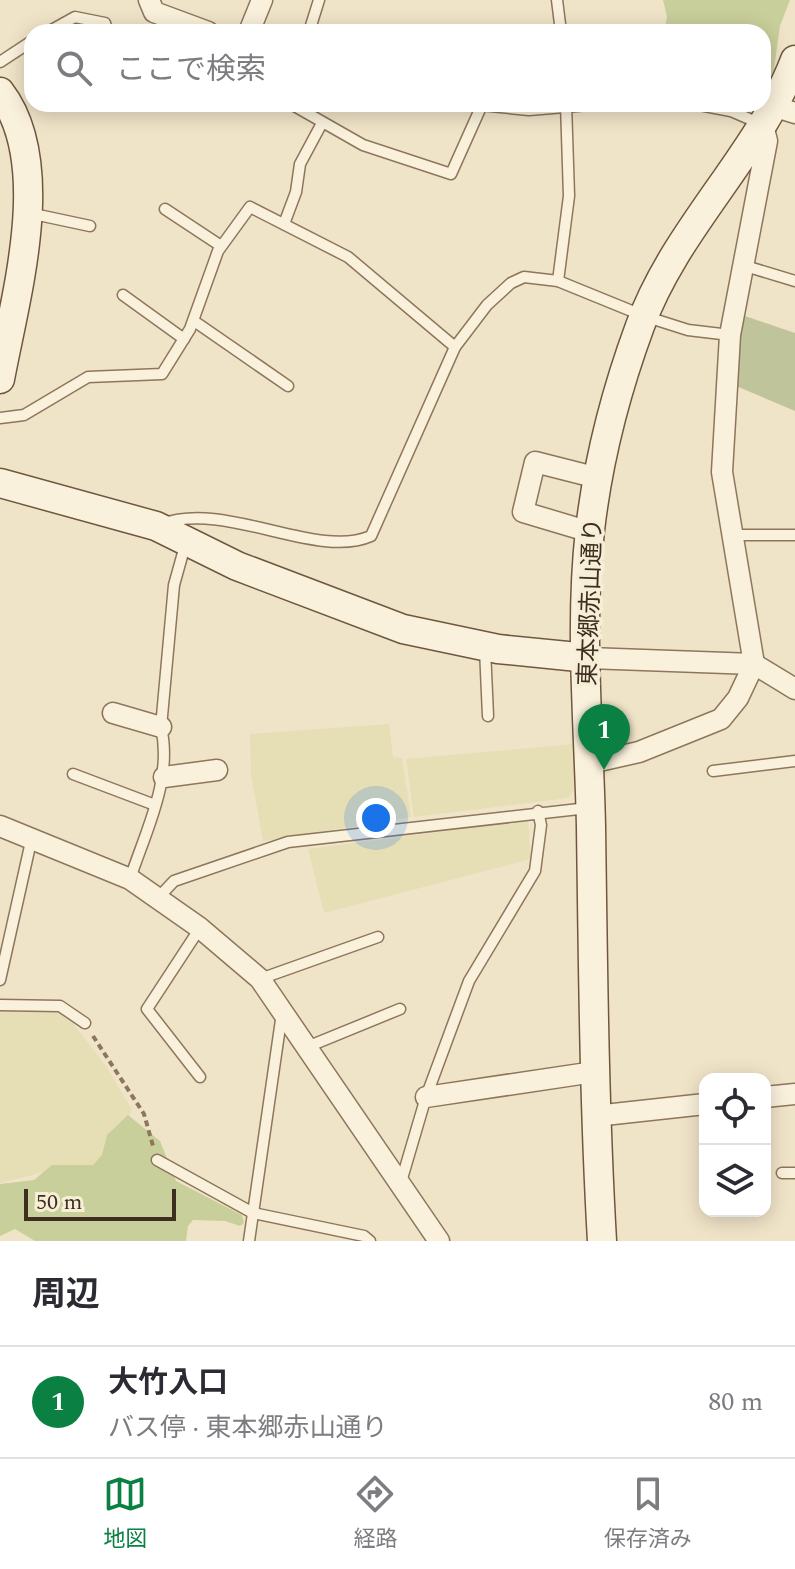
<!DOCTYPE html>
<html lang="ja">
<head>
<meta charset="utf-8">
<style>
  body { margin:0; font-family:Spectral,"Noto Sans JP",serif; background:#f2f2f3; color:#2b2b33 }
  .controls { position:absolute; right:24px; bottom:24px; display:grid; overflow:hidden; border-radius:16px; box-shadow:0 4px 20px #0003 }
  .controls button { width:72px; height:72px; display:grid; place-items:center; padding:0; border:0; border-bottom:2px solid #e1e1e2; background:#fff; color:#2b2b33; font:40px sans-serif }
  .scale { position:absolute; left:24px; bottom:20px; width:152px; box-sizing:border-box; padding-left:8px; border:4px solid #3d2e20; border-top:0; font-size:22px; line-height:28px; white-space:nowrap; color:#3d2e20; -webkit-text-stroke:6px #f7eed8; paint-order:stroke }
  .you { position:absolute; left:376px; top:818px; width:28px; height:28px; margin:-20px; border:6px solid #fff; border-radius:50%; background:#1a73e8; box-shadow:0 0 0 12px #1a73e833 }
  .badge { display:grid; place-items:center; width:52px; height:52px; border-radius:50%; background:#0b8043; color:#fff; font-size:26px; font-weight:700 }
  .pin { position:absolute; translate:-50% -66px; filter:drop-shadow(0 2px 4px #0008) }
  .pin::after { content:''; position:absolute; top:42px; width:28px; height:24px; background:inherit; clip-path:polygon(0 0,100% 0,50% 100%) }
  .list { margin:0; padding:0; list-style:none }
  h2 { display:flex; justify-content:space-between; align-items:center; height:104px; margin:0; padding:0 32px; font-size:34px }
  h2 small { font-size:26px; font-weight:400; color:#7c7c81 }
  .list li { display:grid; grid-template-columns:52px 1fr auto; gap:24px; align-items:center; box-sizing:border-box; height:112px; padding:0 32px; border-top:2px solid #e1e1e2 }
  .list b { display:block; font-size:30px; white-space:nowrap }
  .list p { margin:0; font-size:26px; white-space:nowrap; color:#7c7c81 }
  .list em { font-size:26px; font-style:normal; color:#7c7c81 }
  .icon { flex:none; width:44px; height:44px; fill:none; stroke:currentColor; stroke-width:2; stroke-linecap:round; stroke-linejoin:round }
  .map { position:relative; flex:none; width:795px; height:1241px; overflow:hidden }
  .search { position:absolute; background:#fff; box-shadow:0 4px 20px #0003; left:24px; right:24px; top:24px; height:88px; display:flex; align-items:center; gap:20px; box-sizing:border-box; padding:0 28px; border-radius:24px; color:#7c7c81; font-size:30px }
  .sheet { height:216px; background:#fff }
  nav { display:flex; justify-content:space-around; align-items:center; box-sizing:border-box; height:112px; border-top:2px solid #e1e1e2; background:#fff; font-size:22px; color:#7c7c81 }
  nav a { display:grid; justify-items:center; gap:4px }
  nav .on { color:#0b8043 }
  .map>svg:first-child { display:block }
  .farmland { fill:#e6deb5 }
  .green { fill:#c9cf9b }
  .cemetery { fill:#bfc49a }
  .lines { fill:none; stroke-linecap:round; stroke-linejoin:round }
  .lane-casing { stroke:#8d765c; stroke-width:13 }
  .street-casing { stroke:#8d765c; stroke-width:23 }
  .secondary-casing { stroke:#6f573f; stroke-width:31 }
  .path { stroke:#8d765c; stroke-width:4; stroke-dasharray:6 4; stroke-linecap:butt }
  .lane { stroke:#faf1dc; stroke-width:10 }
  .street { stroke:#faf1dc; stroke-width:20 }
  .secondary { stroke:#faf1dc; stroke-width:28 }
  .labels { text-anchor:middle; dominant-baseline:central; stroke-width:7; stroke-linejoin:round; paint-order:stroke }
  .street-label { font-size:24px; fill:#3d2e20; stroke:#f7eed8 }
</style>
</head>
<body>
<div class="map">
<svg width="795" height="1241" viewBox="0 0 795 1241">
  <rect width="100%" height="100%" fill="#f0e4c8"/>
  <!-- farmland -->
  <g class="farmland">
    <path d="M389 724 393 757 402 758 411 817 263 841 251 774 250 734Z"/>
    <path d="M574 744V789L568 798 414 817 406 759Z"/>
    <path d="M524 821 528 822 531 859 324 913 308 849Z"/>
    <path d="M15 1009 54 1011 72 1022 106 1066 132 1110 93 1171 57 1169 0 1183V1011Z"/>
  </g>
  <!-- green -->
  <g class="green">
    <path d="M663 0H790L780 26 773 76 763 100V32H664L667 17Z"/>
    <path d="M128 1115 160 1141 176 1181 242 1215 244 1223 240 1226 225 1221 193 1220 188 1226 186 1241H35L15 1229 0 1236V1184L34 1180 52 1165H93L102 1155 107 1135Z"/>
  </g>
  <!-- cemetery -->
  <path class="cemetery" d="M739 314 795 333V411L736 386Z"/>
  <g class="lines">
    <defs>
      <g id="lane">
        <path d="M557 0 561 32"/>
        <path d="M48 32 75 17 105 23 108 32"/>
        <path d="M309 32 319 0"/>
        <path d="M0 62 32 41"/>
        <path d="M291 104 363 145 451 174 481 107"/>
        <path d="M470 104 529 110 600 104"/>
        <path d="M694 104 731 111 761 124"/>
        <path d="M165 209 221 246"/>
        <path d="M29 213 90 226"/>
        <path d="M284 224 296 192 300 164 322 123"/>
        <path d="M742 265 795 281"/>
        <path d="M558 281 569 196 566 104"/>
        <path d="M123 295 184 339"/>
        <path d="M194 321 288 386"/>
        <path d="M0 418 24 415 88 377 162 374 190 329 218 251 250 207 348 257 455 347"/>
        <path d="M162 524C225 500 316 560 371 536L455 347 487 305 511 283 524 277 558 281 644 316 688 330 730 335"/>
        <path d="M731 535H795"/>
        <path d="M485 649 488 716"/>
        <path d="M713 771 795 761"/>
        <path d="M73 774 155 805"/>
        <path d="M130 879C146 830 173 779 161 727L174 585 186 542"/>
        <path d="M158 898 174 881 288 842 588 808"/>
        <path d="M200 928 147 1009 200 1077"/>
        <path d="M260 979 378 937"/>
        <path d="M0 980 32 837"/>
        <path d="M0 1005 60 1006 85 1023"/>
        <path d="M307 1047 400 1009"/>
        <path d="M157 1160 253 1213 364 1236 370 1241"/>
        <path d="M782 1173H795"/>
        <path d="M401 1182 426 1097 469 981 535 871 541 825 538 811"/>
        <path d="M249 1241 282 1013"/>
      </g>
      <g id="street">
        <path d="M149 0 154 12 208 32"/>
        <path d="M249 32 262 0"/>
        <path d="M776 107 795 113"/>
        <path d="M590 532 523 512 535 462 598 478"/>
        <path d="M588 658 754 664 795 689"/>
        <path d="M113 713 161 727"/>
        <path d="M590 763 639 752 721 719 738 698 754 664 722 472 730 335 767 141 763 125"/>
        <path d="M164 777 217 770"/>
        <path d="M0 826 130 879 200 928 260 979 439 1241"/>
        <path d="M426 1097 594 1072"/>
        <path d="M765 1097 795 1094"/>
        <path d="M595 1116 705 1104"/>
      </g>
      <g id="secondary">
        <path d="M0 92C55 163 15 298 0 379"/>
        <path d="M0 483 156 526 237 566 403 629 498 649 588 658"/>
        <path d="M602 1241C594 1103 593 965 591 827 589 729 579 627 590 530 598 461 616 391 640 326 675 229 758 156 795 60"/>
      </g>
    </defs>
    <!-- lane casing -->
    <use href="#lane" class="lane-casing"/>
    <!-- street casing -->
    <use href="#street" class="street-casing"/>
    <!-- secondary casing -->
    <use href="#secondary" class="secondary-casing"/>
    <!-- path -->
    <path class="path" d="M93 1036 144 1114 153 1146"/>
    <!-- lane -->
    <use href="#lane" class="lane"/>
    <!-- street -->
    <use href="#street" class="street"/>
    <!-- secondary -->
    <use href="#secondary" class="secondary"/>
  </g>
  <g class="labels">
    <!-- street labels -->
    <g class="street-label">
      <text transform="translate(591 602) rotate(-88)">東本郷赤山通り</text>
    </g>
  </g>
</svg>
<div class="controls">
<button><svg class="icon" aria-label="locate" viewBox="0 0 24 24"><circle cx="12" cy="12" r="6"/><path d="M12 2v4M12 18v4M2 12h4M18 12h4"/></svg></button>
<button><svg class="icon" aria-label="layers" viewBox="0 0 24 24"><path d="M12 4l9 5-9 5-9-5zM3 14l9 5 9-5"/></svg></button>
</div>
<div class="scale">50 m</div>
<div class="you"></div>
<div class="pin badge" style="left:604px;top:770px">1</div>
<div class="search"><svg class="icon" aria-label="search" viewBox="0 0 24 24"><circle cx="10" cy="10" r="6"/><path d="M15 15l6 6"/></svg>ここで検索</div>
</div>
<section class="sheet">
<h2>周辺<small></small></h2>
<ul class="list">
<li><span class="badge">1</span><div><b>大竹入口</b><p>バス停 · 東本郷赤山通り</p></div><em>80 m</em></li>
</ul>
</section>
<nav>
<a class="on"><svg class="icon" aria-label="map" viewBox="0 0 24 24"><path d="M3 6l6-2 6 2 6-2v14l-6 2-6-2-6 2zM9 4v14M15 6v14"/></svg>地図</a>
<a><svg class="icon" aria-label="directions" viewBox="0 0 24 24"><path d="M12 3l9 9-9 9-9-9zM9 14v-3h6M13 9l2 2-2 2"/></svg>経路</a>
<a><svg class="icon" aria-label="saved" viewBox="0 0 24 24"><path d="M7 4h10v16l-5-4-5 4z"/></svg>保存済み</a>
</nav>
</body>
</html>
